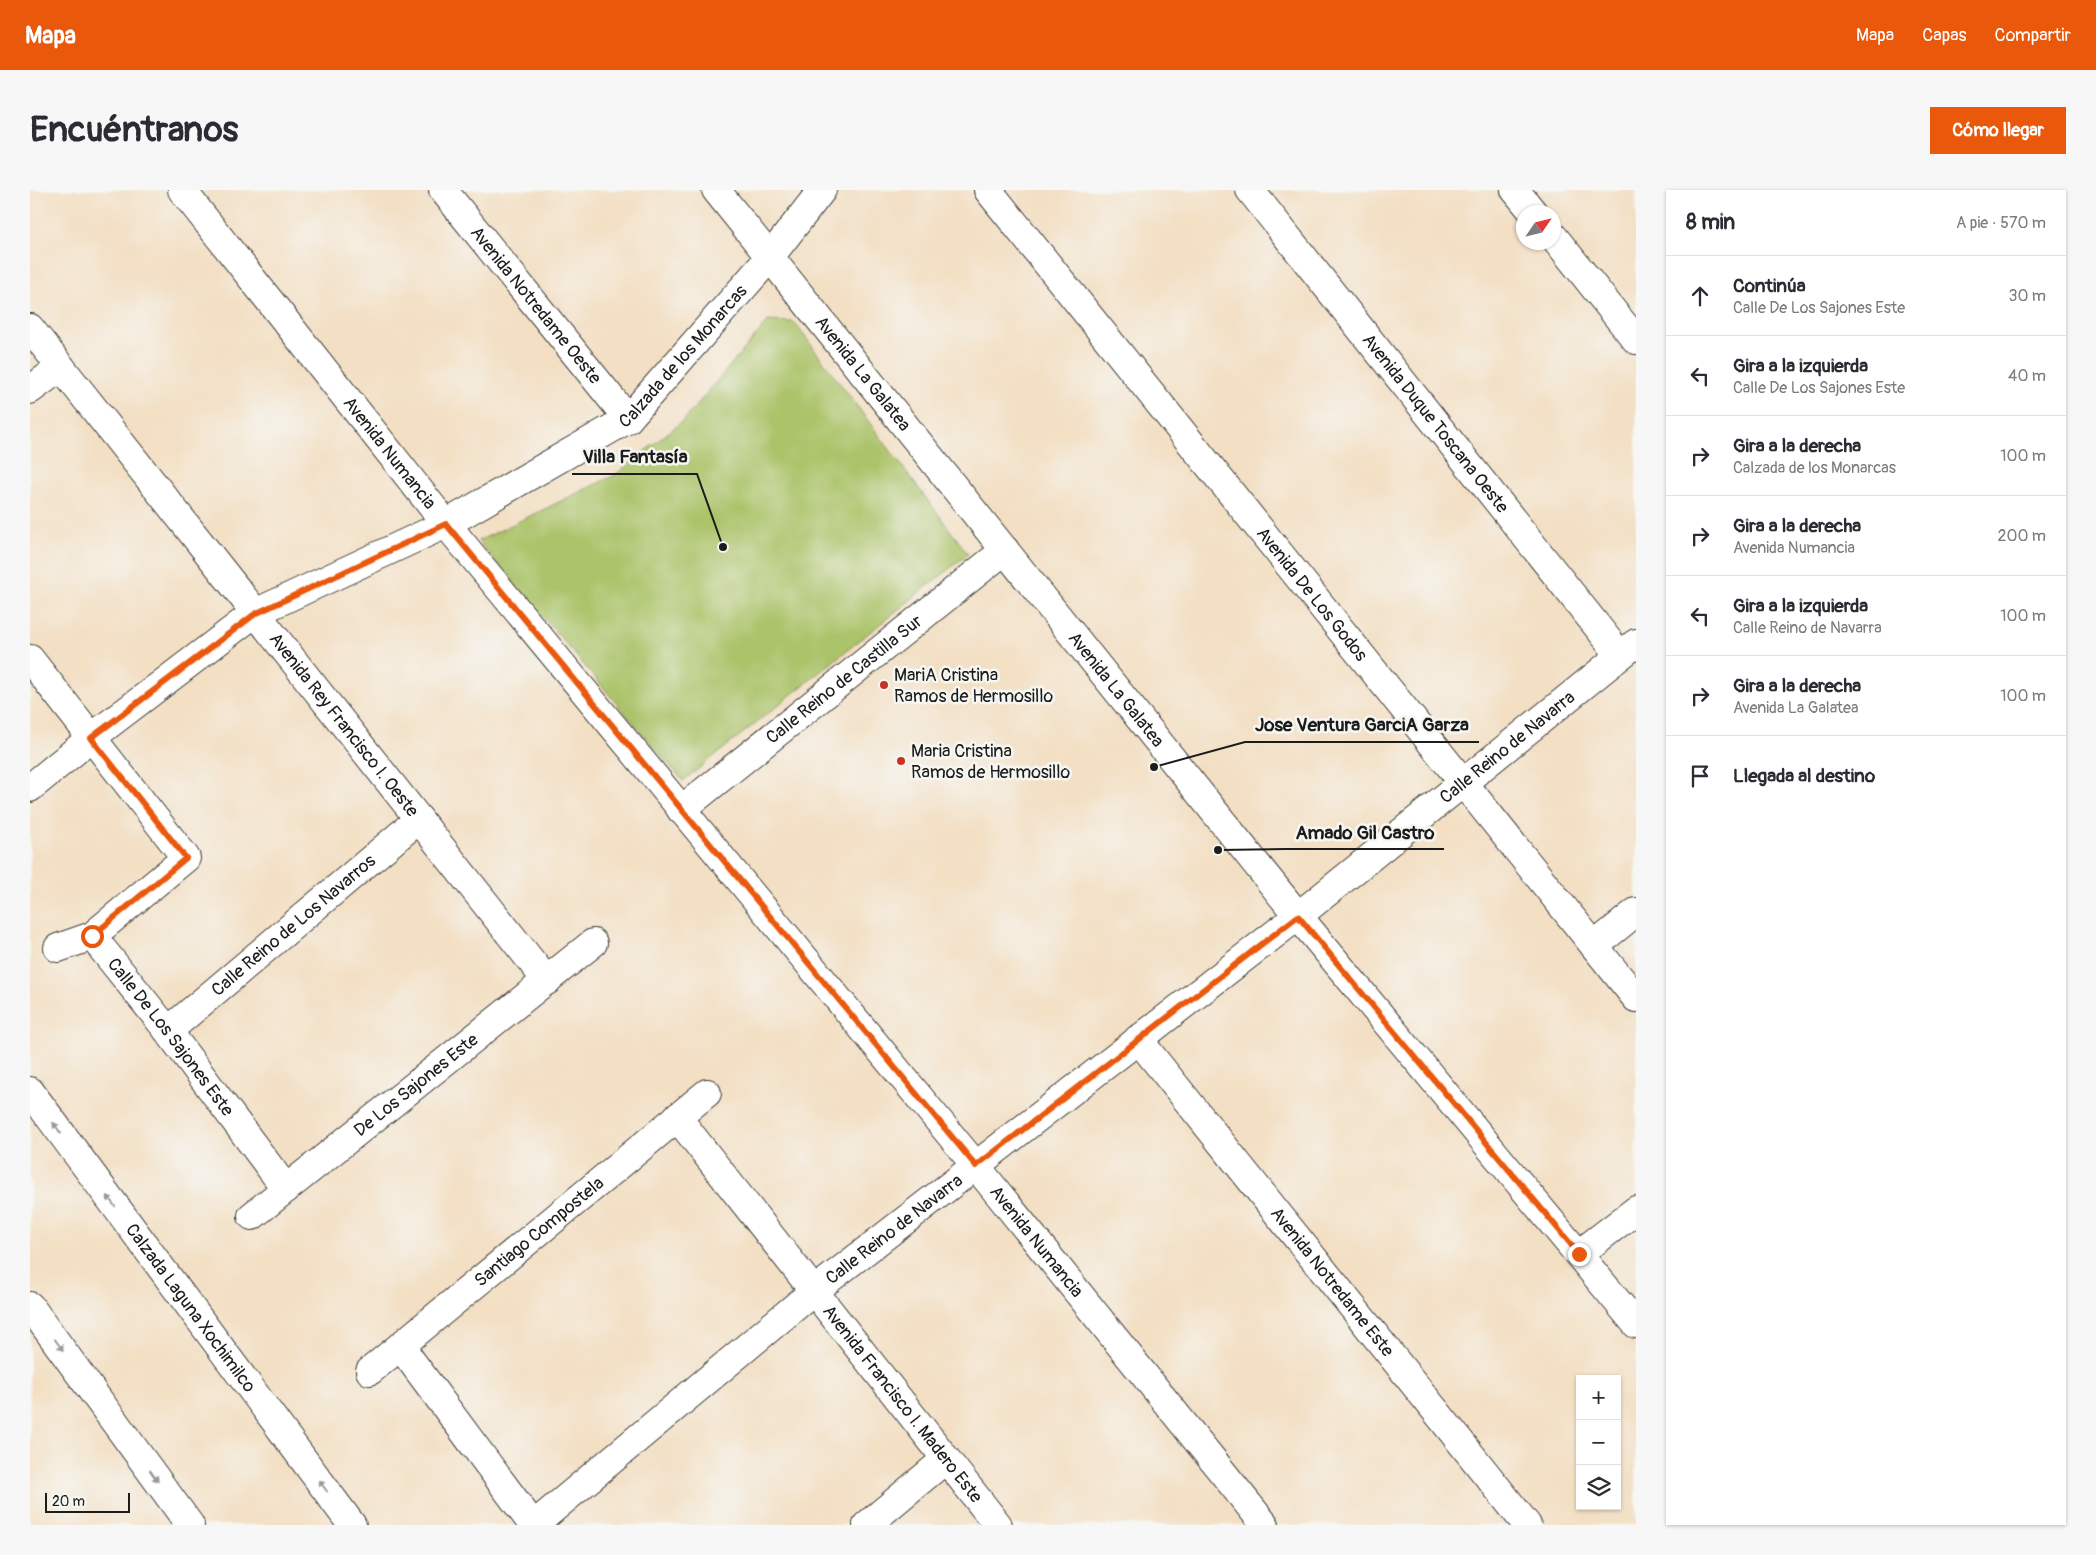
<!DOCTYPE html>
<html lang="es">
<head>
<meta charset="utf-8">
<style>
  body { margin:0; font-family:Pangolin,sans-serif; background:#f7f7f7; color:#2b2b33 }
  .controls { position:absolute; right:15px; bottom:15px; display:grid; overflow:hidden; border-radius:0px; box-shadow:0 1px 4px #0004 }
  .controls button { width:45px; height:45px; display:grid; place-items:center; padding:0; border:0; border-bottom:1px solid #e1e1e2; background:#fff; color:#2b2b33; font:25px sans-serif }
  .compass { position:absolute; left:1486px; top:15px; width:45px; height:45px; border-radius:50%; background:#fff; box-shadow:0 1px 4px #0004; rotate:55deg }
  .scale { position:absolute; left:15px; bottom:12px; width:85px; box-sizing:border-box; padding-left:5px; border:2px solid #1c1c1c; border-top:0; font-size:14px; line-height:18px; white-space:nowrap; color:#1c1c1c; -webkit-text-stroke:4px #f6f6f2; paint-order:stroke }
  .stop { position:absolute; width:15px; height:15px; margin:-11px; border:4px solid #ea580c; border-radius:50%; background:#fff }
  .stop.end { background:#ea580c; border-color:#fff; box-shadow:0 1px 5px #0008 }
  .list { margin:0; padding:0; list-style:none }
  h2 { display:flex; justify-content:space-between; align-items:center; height:65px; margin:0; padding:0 20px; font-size:21px }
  h2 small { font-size:16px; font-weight:400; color:#7c7c81 }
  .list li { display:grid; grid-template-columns:32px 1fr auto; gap:15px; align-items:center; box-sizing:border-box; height:80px; padding:0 20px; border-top:1px solid #e1e1e2 }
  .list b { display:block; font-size:19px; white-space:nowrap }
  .list p { margin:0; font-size:16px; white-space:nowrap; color:#7c7c81 }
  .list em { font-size:16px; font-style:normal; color:#7c7c81 }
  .icon { flex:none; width:28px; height:28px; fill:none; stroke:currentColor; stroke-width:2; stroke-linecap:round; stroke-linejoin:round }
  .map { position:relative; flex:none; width:1606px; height:1335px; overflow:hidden; border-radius:0px }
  header { display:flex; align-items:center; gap:30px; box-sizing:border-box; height:70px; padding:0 25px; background:#ea580c; color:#fff }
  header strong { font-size:24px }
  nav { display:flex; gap:28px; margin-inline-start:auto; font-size:18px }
  .intro { display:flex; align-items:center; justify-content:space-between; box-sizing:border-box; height:120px; padding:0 30px }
  h1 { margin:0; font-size:35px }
  .button { padding:12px 22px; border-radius:0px; background:#ea580c; color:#fff; font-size:18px; font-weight:700 }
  main { display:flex; gap:30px; padding:0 30px }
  aside { flex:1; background:#fff; border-radius:0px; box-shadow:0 1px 4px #0004 }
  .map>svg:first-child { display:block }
  .green { fill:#abc369; stroke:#647042 }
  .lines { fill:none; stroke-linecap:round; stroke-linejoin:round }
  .minor-casing { stroke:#3c3935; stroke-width:30 }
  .tertiary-casing { stroke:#3c3935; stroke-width:30 }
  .secondary-casing { stroke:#3c3935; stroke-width:30 }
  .minor { stroke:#fff; stroke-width:28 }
  .tertiary { stroke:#fff; stroke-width:28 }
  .secondary { stroke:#fff; stroke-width:28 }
  .oneway { fill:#999 }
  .route { stroke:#ea580c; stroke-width:6 }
  .poi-dot { fill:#c8321e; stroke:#f6f6f2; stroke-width:2 }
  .labels { text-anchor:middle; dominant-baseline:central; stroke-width:5; stroke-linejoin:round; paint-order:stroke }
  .street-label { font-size:18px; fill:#1c1c1c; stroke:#f6f6f2 }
  .poi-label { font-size:18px; fill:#1c1c1c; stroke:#f6f6f2; text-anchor:start }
  .leader { fill:none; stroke:#1c1c1c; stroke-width:2 }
  .callout-dot { fill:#1c1c1c; stroke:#f6f6f2; stroke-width:2 }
  .callout-label { font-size:19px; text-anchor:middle; font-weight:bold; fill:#1c1c1c; stroke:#f6f6f2; stroke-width:5; stroke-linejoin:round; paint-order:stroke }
</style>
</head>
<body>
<header>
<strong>Mapa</strong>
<nav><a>Mapa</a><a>Capas</a><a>Compartir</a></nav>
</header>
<div class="intro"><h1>Encuéntranos</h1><a class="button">Cómo llegar</a></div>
<main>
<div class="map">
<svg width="1606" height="1335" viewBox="0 0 1606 1335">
  <rect width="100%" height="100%" fill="#f6f6f2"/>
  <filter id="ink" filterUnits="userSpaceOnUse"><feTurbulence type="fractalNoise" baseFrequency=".02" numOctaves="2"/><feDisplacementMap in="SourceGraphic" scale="10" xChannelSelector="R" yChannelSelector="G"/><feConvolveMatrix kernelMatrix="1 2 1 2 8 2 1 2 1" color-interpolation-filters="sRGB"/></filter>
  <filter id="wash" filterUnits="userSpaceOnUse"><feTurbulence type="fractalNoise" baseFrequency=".0096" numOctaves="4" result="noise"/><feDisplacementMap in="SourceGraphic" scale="20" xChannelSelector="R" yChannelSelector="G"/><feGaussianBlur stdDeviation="1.12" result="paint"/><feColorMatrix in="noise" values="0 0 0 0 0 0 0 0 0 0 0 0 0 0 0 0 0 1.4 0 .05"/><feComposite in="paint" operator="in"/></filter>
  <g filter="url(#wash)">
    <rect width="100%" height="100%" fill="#f3dfc3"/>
    <!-- green -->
    <path class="green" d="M738 131 764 132 938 364 653 591 448 351 585 285 654 230Z"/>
  </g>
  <g filter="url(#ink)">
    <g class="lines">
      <defs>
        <g id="minor">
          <path id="s1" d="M152 0 416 334 946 976 1235 1335"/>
          <path id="s2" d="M413 0 598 229"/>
          <path id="s3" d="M686 0 1268 726 1606 1134"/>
          <path id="s4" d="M958 0 1606 808"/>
          <path id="s5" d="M1220 0 1590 465"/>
          <path d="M1485 0 1503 22"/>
          <path d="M1524 47 1606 150"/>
          <path id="s6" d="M0 138 517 791"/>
          <path d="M0 200 31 177"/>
          <path d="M0 469 156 668 62 746 28 758"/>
          <path id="s7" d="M651 620 975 360"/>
          <path id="s8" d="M62 746 138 841 256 999"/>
          <path d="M1564 756 1606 722"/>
          <path id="s9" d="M138 841 389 629"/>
          <path id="s10" d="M1108 849 1497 1335"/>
          <path id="s11" d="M647 927 968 1335"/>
          <path id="s12" d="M222 1026 563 753"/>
          <path d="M1549 1064 1606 1020"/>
          <path d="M371 1157 503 1335"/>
          <path id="s13" d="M340 1181 677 903"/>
          <path id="s14" d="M504 1335 784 1101 1268 726 1606 453"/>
          <path d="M837 1335 916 1269"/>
        </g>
        <g id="tertiary">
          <path id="s15" d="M0 598 61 548 225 423 416 334 598 229 740 67 792 0"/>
        </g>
        <g id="secondary">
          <path id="s16" d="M0 901 322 1335"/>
          <path d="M0 1116 160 1335"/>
        </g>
      </defs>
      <!-- minor casing -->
      <use href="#minor" class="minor-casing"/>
      <!-- tertiary casing -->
      <use href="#tertiary" class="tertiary-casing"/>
      <!-- secondary casing -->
      <use href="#secondary" class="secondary-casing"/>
      <!-- minor -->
      <use href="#minor" class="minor"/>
      <!-- tertiary -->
      <use href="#tertiary" class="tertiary"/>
      <!-- secondary -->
      <use href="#secondary" class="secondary"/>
    </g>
    <!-- one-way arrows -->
    <defs><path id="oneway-solid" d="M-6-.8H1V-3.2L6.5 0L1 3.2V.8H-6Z" transform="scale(1.25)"/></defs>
    <g class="oneway">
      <use href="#oneway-solid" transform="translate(27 938) rotate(-126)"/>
      <use href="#oneway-solid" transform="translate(81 1011) rotate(-127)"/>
      <use href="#oneway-solid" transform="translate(29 1155) rotate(54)"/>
      <use href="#oneway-solid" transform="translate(124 1286) rotate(54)"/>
      <use href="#oneway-solid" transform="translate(293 1296) rotate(-127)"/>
    </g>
  </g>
  <g class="lines" filter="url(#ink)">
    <!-- route -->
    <path class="route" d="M62 746 156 668 61 548 225 424 416 334 946 976 1268 726 1549 1064"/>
  </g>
  <!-- markers -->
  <g class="poi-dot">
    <circle cx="854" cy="495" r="5"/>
    <circle cx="871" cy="571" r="5"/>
  </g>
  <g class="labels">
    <!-- street labels -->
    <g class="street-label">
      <text stroke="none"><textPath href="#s2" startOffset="148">Avenida Notredame Oeste</textPath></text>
      <text stroke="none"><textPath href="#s15" startOffset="789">Calzada de los Monarcas</textPath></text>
      <text stroke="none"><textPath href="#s3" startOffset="235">Avenida La Galatea</textPath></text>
      <text stroke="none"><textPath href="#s5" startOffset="298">Avenida Duque Toscana Oeste</textPath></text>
      <text stroke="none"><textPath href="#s1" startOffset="335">Avenida Numancia</textPath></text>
      <text stroke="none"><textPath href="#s4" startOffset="518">Avenida De Los Godos</textPath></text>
      <text stroke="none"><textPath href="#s7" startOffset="209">Calle Reino de Castilla Sur</textPath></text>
      <text stroke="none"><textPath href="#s3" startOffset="640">Avenida La Galatea</textPath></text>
      <text stroke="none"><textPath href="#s6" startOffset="506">Avenida Rey Francisco I. Oeste</textPath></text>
      <text stroke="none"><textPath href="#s14" startOffset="1246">Calle Reino de Navarra</textPath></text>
      <text stroke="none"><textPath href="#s9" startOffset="164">Calle Reino de Los Navarros</textPath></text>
      <text stroke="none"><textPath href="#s8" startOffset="128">Calle De Los Sajones Este</textPath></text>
      <text stroke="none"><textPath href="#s12" startOffset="210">De Los Sajones Este</textPath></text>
      <text stroke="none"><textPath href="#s14" startOffset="466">Calle Reino de Navarra</textPath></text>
      <text stroke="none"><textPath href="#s13" startOffset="219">Santiago Compostela</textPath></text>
      <text stroke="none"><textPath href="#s1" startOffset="1355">Avenida Numancia</textPath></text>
      <text stroke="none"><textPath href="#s10" startOffset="311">Avenida Notredame Este</textPath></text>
      <text stroke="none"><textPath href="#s16" startOffset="270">Calzada Laguna Xochimilco</textPath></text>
      <text stroke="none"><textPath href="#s11" startOffset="365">Avenida Francisco I. Madero Este</textPath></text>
    </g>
    <!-- poi labels -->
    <g class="poi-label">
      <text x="864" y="485">MariA Cristina<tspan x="864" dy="21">Ramos de Hermosillo</tspan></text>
      <text x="881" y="561">Maria Cristina<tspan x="881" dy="21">Ramos de Hermosillo</tspan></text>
    </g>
  </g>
  <!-- callouts -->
  <path class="leader" d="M693 357L667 284H542M1124 577L1215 552H1449M1188 660L1256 659H1414"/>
  <g class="callout-dot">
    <circle cx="693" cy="357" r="5"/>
    <circle cx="1124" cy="577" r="5"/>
    <circle cx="1188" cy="660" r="5"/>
  </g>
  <g class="callout-label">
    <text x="605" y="273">Villa Fantasía</text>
    <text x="1332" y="541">Jose Ventura GarciA Garza</text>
    <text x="1335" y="649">Amado Gil Castro</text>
  </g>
</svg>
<div class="controls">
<button>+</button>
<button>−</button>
<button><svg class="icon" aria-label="layers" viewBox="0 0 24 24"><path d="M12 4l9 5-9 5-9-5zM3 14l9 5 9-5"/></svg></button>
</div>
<svg class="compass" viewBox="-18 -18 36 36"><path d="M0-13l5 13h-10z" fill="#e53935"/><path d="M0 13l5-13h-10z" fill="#7c7c81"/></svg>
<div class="scale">20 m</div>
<div class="stop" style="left:62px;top:746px"></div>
<div class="stop end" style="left:1549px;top:1064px"></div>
</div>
<aside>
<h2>8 min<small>A pie · 570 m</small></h2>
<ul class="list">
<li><svg class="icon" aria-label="ahead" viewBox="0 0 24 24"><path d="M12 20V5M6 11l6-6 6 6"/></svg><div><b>Continúa</b><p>Calle De Los Sajones Este</p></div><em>30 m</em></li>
<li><svg class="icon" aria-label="left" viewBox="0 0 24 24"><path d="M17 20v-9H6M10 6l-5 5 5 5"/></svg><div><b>Gira a la izquierda</b><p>Calle De Los Sajones Este</p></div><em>40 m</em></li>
<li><svg class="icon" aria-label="right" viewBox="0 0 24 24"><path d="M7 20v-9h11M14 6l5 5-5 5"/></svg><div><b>Gira a la derecha</b><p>Calzada de los Monarcas</p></div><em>100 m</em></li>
<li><svg class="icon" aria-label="right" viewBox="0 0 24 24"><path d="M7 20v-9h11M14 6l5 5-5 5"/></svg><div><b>Gira a la derecha</b><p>Avenida Numancia</p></div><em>200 m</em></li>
<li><svg class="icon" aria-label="left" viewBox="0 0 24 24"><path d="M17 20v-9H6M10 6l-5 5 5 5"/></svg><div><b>Gira a la izquierda</b><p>Calle Reino de Navarra</p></div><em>100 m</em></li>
<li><svg class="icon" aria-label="right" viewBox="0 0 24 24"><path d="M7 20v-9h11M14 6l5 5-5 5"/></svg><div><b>Gira a la derecha</b><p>Avenida La Galatea</p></div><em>100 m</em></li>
<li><svg class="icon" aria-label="arrive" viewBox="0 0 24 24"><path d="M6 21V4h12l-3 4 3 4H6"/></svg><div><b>Llegada al destino</b></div></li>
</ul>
</aside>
</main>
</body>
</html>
